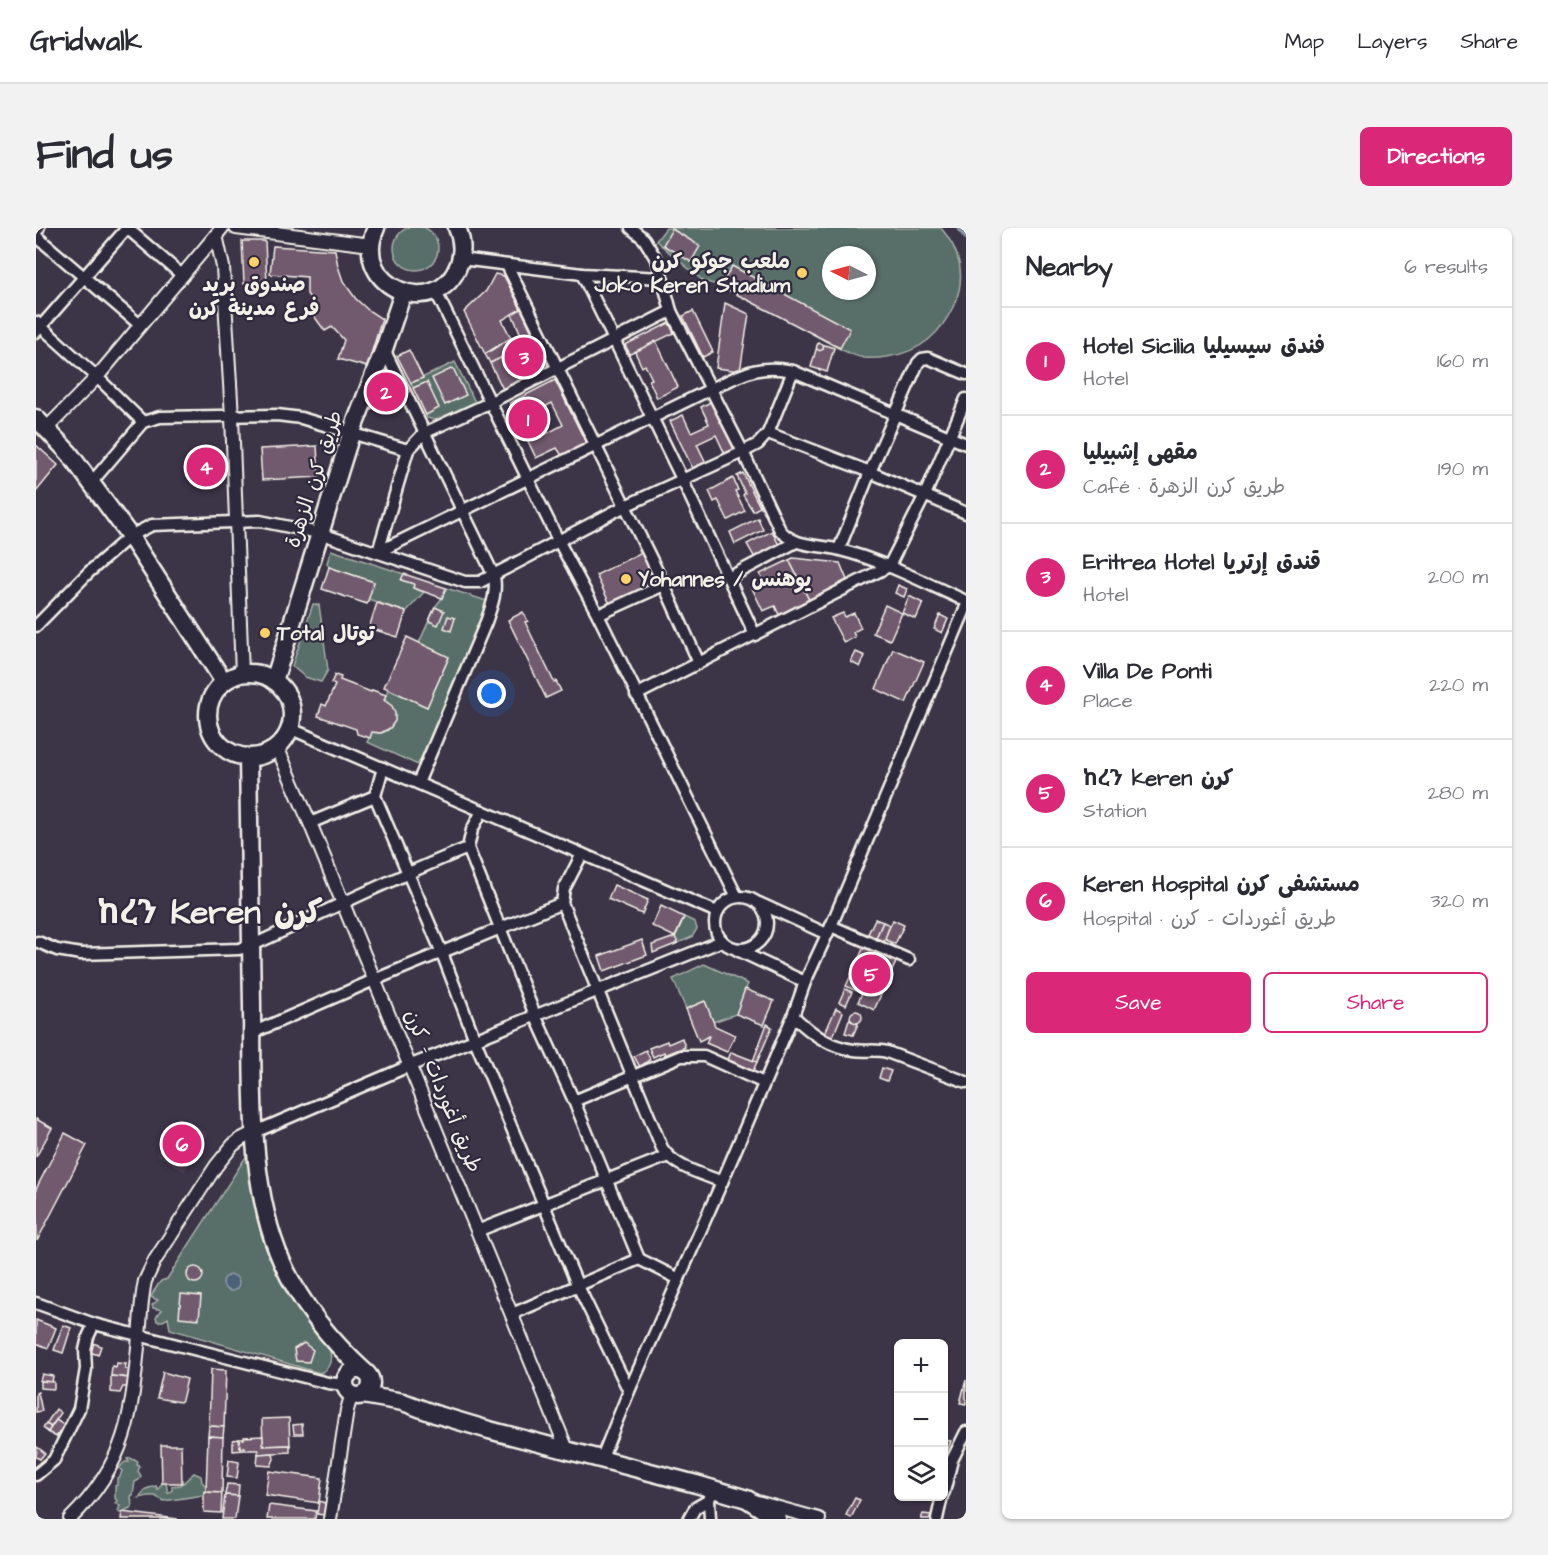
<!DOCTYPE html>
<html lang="en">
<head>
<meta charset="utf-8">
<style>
  body { margin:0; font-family:"Architects Daughter","Playpen Sans Arabic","Noto Sans Ethiopic",sans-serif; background:#f2f2f3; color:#2b2b33 }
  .controls { position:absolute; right:18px; bottom:18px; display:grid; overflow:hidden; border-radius:9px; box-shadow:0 2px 4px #0004 }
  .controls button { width:54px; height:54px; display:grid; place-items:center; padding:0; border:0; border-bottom:2px solid #e1e1e2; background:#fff; color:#2b2b33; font:30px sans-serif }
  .compass { position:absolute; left:786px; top:18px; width:54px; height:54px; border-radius:50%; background:#fff; box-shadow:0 2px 4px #0004; rotate:276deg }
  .you { position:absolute; left:456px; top:466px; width:21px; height:21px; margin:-15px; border:4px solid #fff; border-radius:50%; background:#1a73e8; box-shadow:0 0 0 9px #1a73e833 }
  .badge { display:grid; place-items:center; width:39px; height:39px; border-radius:50%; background:#db2777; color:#fff; font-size:20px; font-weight:700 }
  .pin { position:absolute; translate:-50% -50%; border:3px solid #fff; box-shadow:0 2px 6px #0006 }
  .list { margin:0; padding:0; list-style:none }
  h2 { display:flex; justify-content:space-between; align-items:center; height:78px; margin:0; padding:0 24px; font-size:26px }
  h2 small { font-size:20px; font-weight:400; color:#7c7c81 }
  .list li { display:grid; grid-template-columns:39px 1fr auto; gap:18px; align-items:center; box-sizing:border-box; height:108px; padding:0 24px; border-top:2px solid #e1e1e2 }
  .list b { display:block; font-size:22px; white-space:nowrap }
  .list p { margin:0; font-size:20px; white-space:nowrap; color:#7c7c81 }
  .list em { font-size:20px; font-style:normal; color:#7c7c81 }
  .actions { display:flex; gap:12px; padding:18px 24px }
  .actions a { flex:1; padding:14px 0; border:2px solid #db2777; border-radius:9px; text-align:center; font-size:21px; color:#db2777 }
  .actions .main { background:#db2777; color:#fff }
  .icon { flex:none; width:33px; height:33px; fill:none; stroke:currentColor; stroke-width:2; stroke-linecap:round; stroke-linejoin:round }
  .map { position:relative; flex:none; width:930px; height:1291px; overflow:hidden; border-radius:9px }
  header { display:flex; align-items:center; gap:36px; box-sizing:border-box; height:84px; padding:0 30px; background:#fff; border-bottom:2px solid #e1e1e2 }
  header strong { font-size:28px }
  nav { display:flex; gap:33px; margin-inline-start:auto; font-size:21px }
  .intro { display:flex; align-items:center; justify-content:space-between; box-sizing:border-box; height:144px; padding:0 36px }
  h1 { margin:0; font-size:42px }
  .button { padding:15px 27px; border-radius:9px; background:#db2777; color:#fff; font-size:21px; font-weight:700 }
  main { display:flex; gap:36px; padding:0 36px }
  aside { flex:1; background:#fff; border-radius:9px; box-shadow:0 2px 4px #0004 }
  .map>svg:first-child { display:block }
  .built { fill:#4c3f53 }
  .green { fill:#586e68; stroke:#a6b0a8; stroke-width:1.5; fill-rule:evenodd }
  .water { fill:#4d6278; stroke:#909ba5; stroke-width:1.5 }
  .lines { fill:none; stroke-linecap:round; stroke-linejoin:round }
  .stream { stroke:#909ba5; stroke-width:4 }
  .building { fill:#715a6e; stroke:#f4f1e8; stroke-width:1.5; fill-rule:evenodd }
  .minor-casing { stroke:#f4f1e8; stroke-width:15 }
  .tertiary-casing { stroke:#f4f1e8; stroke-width:16 }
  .primary-casing { stroke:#f4f1e8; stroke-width:21 }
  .trunk-casing { stroke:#f4f1e8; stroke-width:21 }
  .minor { stroke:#2f2a3d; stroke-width:10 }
  .tertiary { stroke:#2f2a3d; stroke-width:12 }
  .primary { stroke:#2f2a3d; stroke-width:16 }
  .trunk { stroke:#2f2a3d; stroke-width:16 }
  .poi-dot { fill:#ffd166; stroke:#2f2a3d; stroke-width:2 }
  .labels { text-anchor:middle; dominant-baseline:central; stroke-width:4.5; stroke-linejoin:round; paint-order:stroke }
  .poi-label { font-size:21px; font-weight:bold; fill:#f4f1e8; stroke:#2f2a3d; text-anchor:start }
  .street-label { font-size:21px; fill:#f4f1e8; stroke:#2f2a3d }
  .town-label { font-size:33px; font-weight:bold; fill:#f4f1e8; stroke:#2f2a3d }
</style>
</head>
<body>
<header>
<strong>Gridwalk</strong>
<nav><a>Map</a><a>Layers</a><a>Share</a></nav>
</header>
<div class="intro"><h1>Find us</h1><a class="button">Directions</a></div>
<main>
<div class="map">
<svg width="930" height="1291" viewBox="0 0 930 1291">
  <rect width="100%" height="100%" fill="#3c3447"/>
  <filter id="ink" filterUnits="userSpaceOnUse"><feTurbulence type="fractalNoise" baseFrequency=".0167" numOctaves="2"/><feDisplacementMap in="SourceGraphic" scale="12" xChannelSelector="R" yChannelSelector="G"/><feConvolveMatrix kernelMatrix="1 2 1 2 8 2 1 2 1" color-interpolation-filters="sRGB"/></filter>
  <g filter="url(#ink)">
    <!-- built -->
    <path class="built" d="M143 888 172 906 148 944 120 926Z"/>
    <!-- green -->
    <g class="green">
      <circle cx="380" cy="20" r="22"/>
      <path d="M630 0H905C924 22 930 48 919 75 905 106 885 124 851 129 844 130 836 131 828 130 810 126 791 114 775 105 745 89 715 74 685 58L667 53 620 13ZM795 27H831V63H795Z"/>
      <path d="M419 134 440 176 404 194 391 190 375 155Z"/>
      <path d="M295 322 368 346 366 352 378 356 377 360 388 364 370 384 332 371 338 354 293 339 291 335Z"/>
      <path d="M410 360 454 374 382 537 331 514 336 504C352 508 361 497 358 482L348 472 352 461 391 479 413 429 383 415 399 379 406 370Z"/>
      <path d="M277 376 283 377 292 442 285 454 269 449 256 438Z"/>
      <path d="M648 689 659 694 661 701 656 709 642 715 639 709Z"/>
      <path d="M668 736 712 756 700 786 677 794 669 773 650 781 637 751Z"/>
      <path d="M211 927C215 953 218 979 225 1005 237 1048 265 1086 293 1120 297 1131 294 1141 284 1145L134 1101 132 1090 127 1093H121L120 1089 126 1082 117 1080 116 1077 122 1072 115 1069C118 1062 121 1058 125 1053L131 1051Z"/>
      <path d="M94 1230 102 1234 101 1237 104 1238 102 1243 105 1248 103 1252 99 1254 97 1267 95 1268 96 1279 84 1285 82 1283 84 1278 79 1275 81 1273 79 1270V1258L81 1257V1250L84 1249 86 1243 83 1240 89 1234H93L91 1231Z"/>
      <path d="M158 1245 165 1248 166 1254 171 1259 168 1267 128 1273 119 1268H112L103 1270 110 1261 120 1258 122 1262 126 1255H130L132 1265 136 1262V1258L145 1257Z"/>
    </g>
    <!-- water -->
    <circle class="water" cx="195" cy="1055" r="8"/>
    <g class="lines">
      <!-- stream -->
      <path class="stream" d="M922 0 930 10"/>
    </g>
    <!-- building -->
    <g class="building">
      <path d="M636 1 664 18 655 34 627 17Z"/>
      <path d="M206 13H229L231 55 208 56Z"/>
      <path d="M237 18 299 22 302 38 307 53 320 71 332 82 346 91 331 139 302 131 308 112 296 99 289 103 275 84 282 80 271 66V49L234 46Z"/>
      <path d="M696 38 814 101 804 120 685 58Z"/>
      <path d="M459 46 468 48 485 81 466 92 475 110 449 126 428 84 450 63Z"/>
      <path d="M689 75 713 86 704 143 680 140Z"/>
      <path d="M485 81 514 142 468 163 454 135 490 118 476 86Z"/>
      <path d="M657 83 677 124 667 129 647 88Z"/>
      <path d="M633 95 638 105 594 126 589 117Z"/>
      <path d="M475 110 481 122 454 135 449 126Z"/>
      <path d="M620 113 642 159 621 170 613 152 616 151 609 137 606 139 599 124Z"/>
      <path d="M782 115 798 120 791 144 775 139Z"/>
      <circle cx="784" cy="119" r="3.5"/>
      <path d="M373 122 387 150 375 155 361 128Z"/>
      <path d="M417 140 430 167 409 177 396 150Z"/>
      <path d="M519 152 551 217 527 229 521 220 500 230 474 175ZM516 175 527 197 510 206 499 184Z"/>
      <path d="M391 154 403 180 390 187 377 160Z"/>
      <path d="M676 173 699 221 689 226 680 207 661 216 670 235 657 241 634 193 647 187 655 204 673 196 665 179Z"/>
      <path d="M0 217 22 237 0 264Z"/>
      <path d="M281 218 283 249 226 252 224 221Z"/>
      <path d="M162 226H177L178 252 163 253Z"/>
      <path d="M707 245 724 279 717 283 707 267 709 265 701 248Z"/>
      <path d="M697 250 702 262 699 263 709 283 692 292 682 272 678 274 673 263Z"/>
      <path d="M722 290 727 302 699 316 694 304Z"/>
      <path d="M736 303 743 317 719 330 711 316Z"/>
      <path d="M606 324 621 355 575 378 560 347Z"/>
      <path d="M757 330 804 335 811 352 773 372 753 332Z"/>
      <path d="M753 332 773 372 743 387 739 378 727 383 716 360 728 354 724 346Z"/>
      <path d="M293 339 338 354 331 376 286 361Z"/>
      <path d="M368 346 410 360 406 370 377 360 378 356 365 352Z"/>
      <path d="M862 357 871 361 868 369 859 365Z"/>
      <path d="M873 368 887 375 880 391 866 385Z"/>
      <path d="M341 375 370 384 362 409 333 400Z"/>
      <path d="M849 377 866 385 854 412 837 405Z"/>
      <path d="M399 379 408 383 402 397 393 393Z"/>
      <path d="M487 384 492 393 489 394 518 454 520 453 525 463 510 470 472 392Z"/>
      <path d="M807 385 809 389 818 385 825 400 817 404 819 409 808 415 795 390Z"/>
      <path d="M904 387 912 391 906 405 898 401Z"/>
      <path d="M412 388 419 390 415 403 408 400Z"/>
      <path d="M371 409 413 429 391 479 348 459Z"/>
      <path d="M857 421 888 434 870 475 840 461Z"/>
      <path d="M820 424 829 428 824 439 815 434Z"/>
      <path d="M299 447 305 449 304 452 335 464 336 462 350 467 348 472 356 478 359 485V493L354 500 345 505 336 504 334 510 321 506 320 501 282 488 286 476 290 478 299 457 295 455Z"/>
      <path d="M578 657 612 672 606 686 572 671Z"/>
      <path d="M625 678 648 689 639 709 616 698Z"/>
      <path d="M839 691 847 694 840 710 832 706Z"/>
      <path d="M857 692 868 697 859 716 848 711Z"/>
      <path d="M847 694 854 697 848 713 840 710Z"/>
      <path d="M639 709 642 715 617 725 616 717Z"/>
      <path d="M606 712 611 727 568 743 563 728Z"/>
      <path d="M830 720 860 734 838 782 822 774 826 765 810 758 827 721Z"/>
      <path d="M709 761 738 773 728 797 700 786Z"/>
      <path d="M809 761 816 764 810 777 803 774Z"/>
      <path d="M669 773 679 798 699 807 691 824 670 815 673 808 663 813 650 781Z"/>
      <path d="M800 780 807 784 797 808 789 805Z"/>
      <circle cx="820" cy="789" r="6"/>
      <path d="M813 792 822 796 817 807 809 805Z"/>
      <path d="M731 796 736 799 721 834 717 833Z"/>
      <path d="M646 810 649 819 629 827 628 824 617 829 613 820 631 813 632 816Z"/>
      <path d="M610 822 614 831 604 839 598 828Z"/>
      <path d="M695 824 721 834 717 843 692 832Z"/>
      <path d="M846 840 855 843 851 853 843 850Z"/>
      <path d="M0 891 16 900 0 929Z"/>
      <path d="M29 905 51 917 1 1013 0 961Z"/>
      <circle cx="159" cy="1047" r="8"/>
      <path d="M145 1066 165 1068 163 1091 143 1089Z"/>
      <path d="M0 1092 20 1100 12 1120 0 1115Z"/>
      <path d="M27 1097 35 1100 27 1125 18 1122Z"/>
      <path d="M57 1115 65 1118 62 1127 54 1124Z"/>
      <path d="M268 1115 277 1122 273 1134 260 1133 258 1121Z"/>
      <path d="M81 1135 90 1136 89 1141H94L93 1150 75 1148 76 1138 80 1139Z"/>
      <path d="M175 1141 190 1142 188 1199 173 1198Z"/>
      <path d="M127 1144 151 1151 146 1172 144 1174 121 1170Z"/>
      <path d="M6 1146 17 1148 16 1154 4 1153Z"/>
      <path d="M75 1148 93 1150 91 1159H87L84 1165 75 1164Z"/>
      <path d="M930 1152V1176L924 1175Z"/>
      <path d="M4 1153 18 1154V1161L4 1160Z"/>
      <path d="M2 1164 6 1183 0 1184V1165Z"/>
      <path d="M20 1181 25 1185 15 1199 10 1196Z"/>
      <path d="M253 1190 254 1217 227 1218 226 1191Z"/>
      <path d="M20 1192 28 1197 20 1209 12 1204Z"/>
      <path d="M10 1196 15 1199 12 1204 7 1200Z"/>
      <path d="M266 1196 267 1206H258L257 1197Z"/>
      <path d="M173 1198 188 1199 187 1209 172 1208Z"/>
      <path d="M172 1208 187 1209 186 1265 170 1264Z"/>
      <path d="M227 1208V1218L254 1217V1224L222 1226V1222H208V1219L204 1220 203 1211H208V1209Z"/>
      <path d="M203 1211 204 1220 209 1219 208 1222 197 1223V1212Z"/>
      <path d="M909 1212 915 1213 911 1223H908Z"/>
      <path d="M125 1217H145L146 1255H126Z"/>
      <path d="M1 1219 9 1225 4 1231 0 1229Z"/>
      <path d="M237 1225 238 1231 235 1238 221 1237 222 1226Z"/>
      <path d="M193 1232 203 1234 201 1250 191 1249Z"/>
      <path d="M233 1243 286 1250 283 1275 229 1267Z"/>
      <path d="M191 1256 203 1257 202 1268 189 1267Z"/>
      <path d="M168 1264 186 1265 185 1285 168 1284Z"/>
      <path d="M189 1267 202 1268 199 1291H186Z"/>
      <path d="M819 1270 824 1272 815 1290 810 1287Z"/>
      <path d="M283 1273 289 1275 288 1287 281 1286Z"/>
      <path d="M233 1277 280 1283 279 1291H231Z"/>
      <path d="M86 1284 142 1291H85Z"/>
      <path d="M887 1286 895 1287 894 1291H885Z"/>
    </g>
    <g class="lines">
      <defs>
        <g id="minor">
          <path d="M91 0 147 48"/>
          <path d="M595 0 608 11 622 34 635 83 707 224 744 302C759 320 782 316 804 322 848 333 889 355 930 373"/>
          <path d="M0 8 104 97"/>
          <path d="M425 31 546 46 626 50"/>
          <path d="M471 37 628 357 663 435"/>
          <path d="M546 46 646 251 719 407"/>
          <path d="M399 62 522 312 562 387 701 669"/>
          <path d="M635 83 453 175 388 205 372 222 342 324 675 161C707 146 721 136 757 143L930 216"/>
          <path d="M0 94 61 149 107 194"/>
          <path d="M0 104 91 0"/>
          <path d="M348 121 458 348C461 365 456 377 450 394L382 555"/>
          <path d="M732 205 834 244 930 285"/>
          <path d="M55 255 107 194 124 189 241 187 265 190 372 222"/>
          <path d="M803 321 834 244 882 135 886 131 892 130 930 146"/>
          <path d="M692 350 760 314"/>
          <path d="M562 387 628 357"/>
          <path d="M0 398 53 344 94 308 116 297 224 293 283 305 429 354H444L589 278 707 224 722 216 732 205 757 143"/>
          <path d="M600 467 853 338 889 267 930 171"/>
          <path d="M253 500 681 684"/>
          <path d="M347 540 339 568 406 725 439 812 541 1056 593 1163"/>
          <path d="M446 583 436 602 432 620 499 787 538 873 603 1031 643 1051"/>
          <path d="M274 595 339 568"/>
          <path d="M546 626 528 661 526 675 626 920C639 940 665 945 686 954"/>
          <circle cx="705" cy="695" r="26"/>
          <path d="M723 675 791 706"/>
          <path d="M795 698 873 732"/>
          <path d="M2 714 21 722 45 726 203 721 215 718C287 685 358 649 432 620"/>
          <path d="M701 722 769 754"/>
          <path d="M757 788C775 805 793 819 818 822 829 824 840 821 851 824L930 854"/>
          <path d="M216 805 338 752 526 675"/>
          <path d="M538 873 645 828H668L728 855"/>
          <path d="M219 904 373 838 686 713"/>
          <path d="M441 1003 632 928"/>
          <path d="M0 1075 58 1096 292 1155 309 1157"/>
          <path d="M476 1086 603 1031"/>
          <path d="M565 1232 593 1163 686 954 757 788 769 754 795 698 930 379"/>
          <path d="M0 1247 18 1232 43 1181 50 1141 49 1122 52 1109 58 1096"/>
          <path d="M908 1264 916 1232 930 1204"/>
          <path d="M653 1291 659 1280 673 1272"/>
          <path d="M674 1291 673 1272 677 1261"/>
          <path d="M901 1291 906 1268"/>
        </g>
        <g id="tertiary">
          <path d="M200 0 335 17"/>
          <path d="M0 2 2 0"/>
          <path d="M180 7 187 39 196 189 206 446"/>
          <path d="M11 200 61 149 186 0"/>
          <path d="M241 519 274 595 532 1224"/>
          <path d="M721 1274 783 1291"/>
          <path d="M34 1291C92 1234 96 1185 103 1108 105 1089 105 1071 109 1053L119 1032 180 938 197 917 205 911 219 904"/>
          <path d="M294 1291 311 1182 314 1172 318 1168"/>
        </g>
        <path id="primary" d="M0 190 33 225 94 308 188 454"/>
        <g id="trunk">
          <path d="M340 0C313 59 402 95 423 36 427 24 426 11 421 0"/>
          <circle cx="214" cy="487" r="42"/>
          <path d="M238 453 315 206 348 121 367 65"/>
          <path d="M212 529C213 612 215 695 216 778 217 860 212 958 246 1034 265 1077 295 1113 330 1145"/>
          <circle cx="322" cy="1155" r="13"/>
          <path d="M327 1167 367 1174 399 1186 453 1202 660 1256 711 1271 741 1291"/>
        </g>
      </defs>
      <!-- minor casing -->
      <use href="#minor" class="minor-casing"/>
      <!-- tertiary casing -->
      <use href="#tertiary" class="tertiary-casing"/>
      <!-- primary casing -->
      <use href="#primary" class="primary-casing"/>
      <!-- trunk casing -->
      <use href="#trunk" class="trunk-casing"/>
      <!-- minor -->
      <use href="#minor" class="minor"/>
      <!-- tertiary -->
      <use href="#tertiary" class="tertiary"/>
      <!-- primary -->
      <use href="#primary" class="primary"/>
      <!-- trunk -->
      <use href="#trunk" class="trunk"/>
    </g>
  </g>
  <!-- markers -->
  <g class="poi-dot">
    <circle cx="218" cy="34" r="6"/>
    <circle cx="766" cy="45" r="6"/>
    <circle cx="590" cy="351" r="6"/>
    <circle cx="229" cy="405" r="6"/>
  </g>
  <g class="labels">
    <!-- poi labels -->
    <g class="poi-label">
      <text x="754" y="33" text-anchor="end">ملعب جوكو كرن<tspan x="754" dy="24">Joko Keren Stadium</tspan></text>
      <text x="218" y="56" text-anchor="middle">صندوق بريد<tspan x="218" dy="24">فرع مدينة كرن</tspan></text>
      <text x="602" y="351">Yohannes / يوهنس</text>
      <text x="241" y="405">Total توتال</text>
    </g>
    <!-- street labels -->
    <g class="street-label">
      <text transform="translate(278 251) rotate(-72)">طريق كرن الزهرة</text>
      <text transform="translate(407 863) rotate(68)">طريق أغوردات - كرن</text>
    </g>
    <!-- town labels -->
    <g class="town-label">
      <text x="174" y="685">ከረን Keren كرن</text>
    </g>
  </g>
</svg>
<div class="controls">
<button>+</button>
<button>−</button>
<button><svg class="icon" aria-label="layers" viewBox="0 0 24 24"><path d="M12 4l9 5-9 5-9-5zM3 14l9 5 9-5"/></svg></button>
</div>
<svg class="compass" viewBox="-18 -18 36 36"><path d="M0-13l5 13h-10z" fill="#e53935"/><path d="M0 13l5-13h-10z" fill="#7c7c81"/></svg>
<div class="you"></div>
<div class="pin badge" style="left:492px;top:191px">1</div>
<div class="pin badge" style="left:350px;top:164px">2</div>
<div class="pin badge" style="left:488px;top:129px">3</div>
<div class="pin badge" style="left:170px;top:239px">4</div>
<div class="pin badge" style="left:835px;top:746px">5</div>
<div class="pin badge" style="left:146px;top:916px">6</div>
</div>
<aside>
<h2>Nearby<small>6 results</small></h2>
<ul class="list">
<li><span class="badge">1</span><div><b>Hotel Sicilia فندق سيسيليا</b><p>Hotel</p></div><em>160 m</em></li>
<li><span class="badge">2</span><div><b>مقهى إشبيليا</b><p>Café · طريق كرن الزهرة</p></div><em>190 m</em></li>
<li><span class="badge">3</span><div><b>Eritrea Hotel قندق إرتريا</b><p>Hotel</p></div><em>200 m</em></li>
<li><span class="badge">4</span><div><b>Villa De Ponti</b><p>Place</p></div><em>220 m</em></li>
<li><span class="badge">5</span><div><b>ከረን keren كرن</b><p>Station</p></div><em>280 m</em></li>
<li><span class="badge">6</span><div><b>Keren Hospital مستشفى كرن</b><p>Hospital · طريق أغوردات - كرن</p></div><em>320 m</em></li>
</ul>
<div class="actions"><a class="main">Save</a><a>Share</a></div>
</aside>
</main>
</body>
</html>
